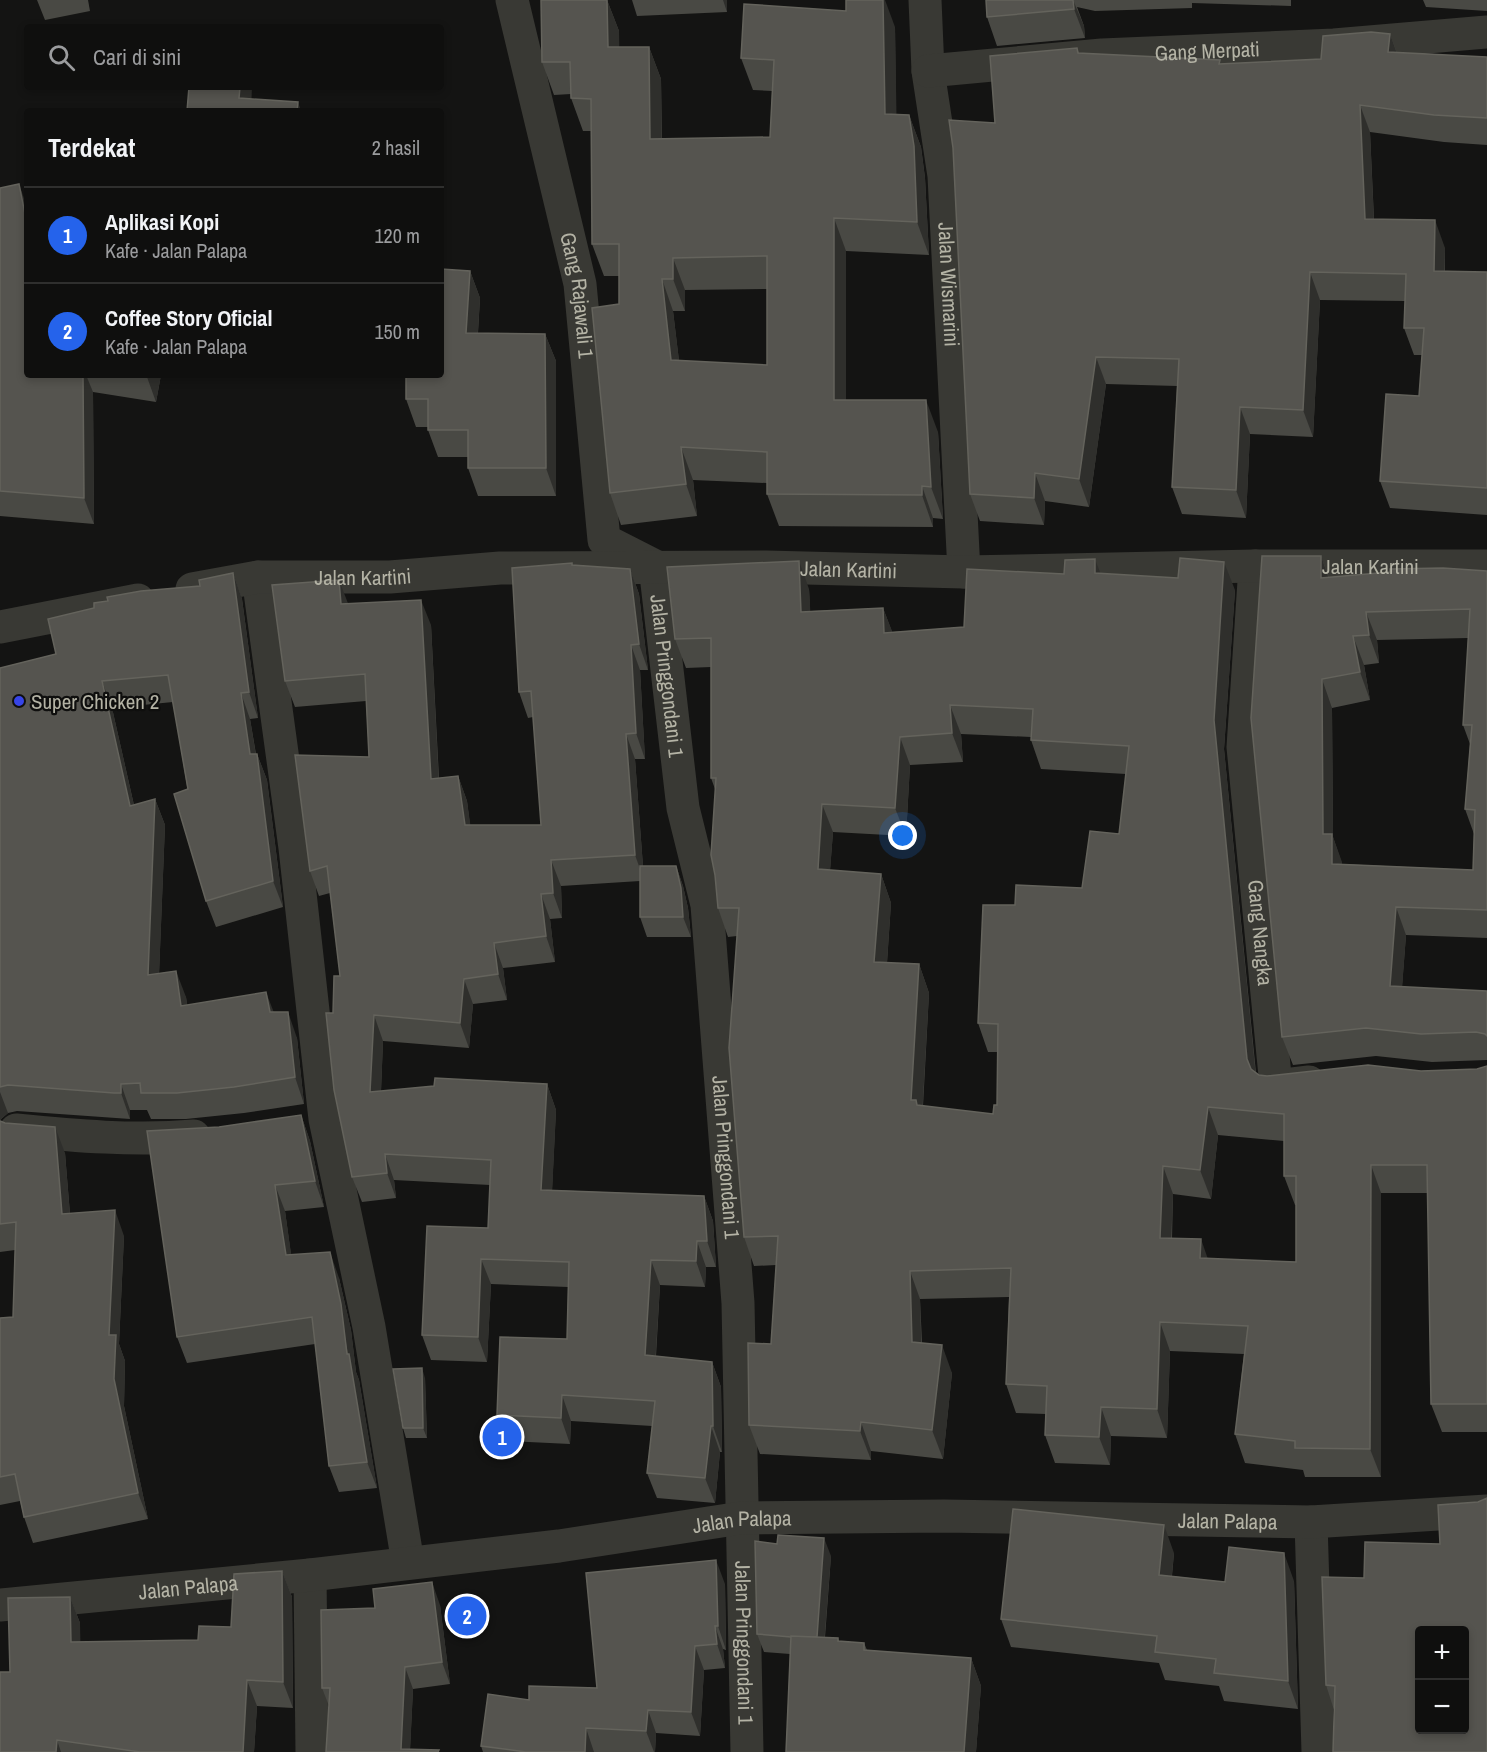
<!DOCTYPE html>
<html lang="id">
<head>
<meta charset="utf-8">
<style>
  body { margin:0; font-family:"Archivo Narrow",sans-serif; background:#1d1d1c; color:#f1f3f6 }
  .controls { position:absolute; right:18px; bottom:18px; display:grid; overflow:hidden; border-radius:6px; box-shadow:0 3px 9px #0003 }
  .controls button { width:54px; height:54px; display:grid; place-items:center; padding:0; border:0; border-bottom:2px solid #2f2f2e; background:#0f0f0e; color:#f1f3f6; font:30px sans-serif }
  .you { position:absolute; left:903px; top:836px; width:21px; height:21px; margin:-15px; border:4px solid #fff; border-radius:50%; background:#1a73e8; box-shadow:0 0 0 9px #1a73e833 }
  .badge { display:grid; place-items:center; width:39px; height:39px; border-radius:50%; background:#2563eb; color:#fff; font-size:20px; font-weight:700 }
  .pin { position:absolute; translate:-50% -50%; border:3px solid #fff; box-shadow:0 2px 6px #0006 }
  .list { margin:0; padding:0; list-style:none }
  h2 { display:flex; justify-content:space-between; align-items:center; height:78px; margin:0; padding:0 24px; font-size:26px }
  h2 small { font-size:20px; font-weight:400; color:#9b9c9e }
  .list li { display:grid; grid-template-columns:39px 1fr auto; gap:18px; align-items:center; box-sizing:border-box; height:96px; padding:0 24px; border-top:2px solid #2f2f2e }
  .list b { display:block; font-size:22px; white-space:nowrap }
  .list p { margin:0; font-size:20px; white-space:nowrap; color:#9b9c9e }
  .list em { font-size:20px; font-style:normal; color:#9b9c9e }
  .icon { flex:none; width:33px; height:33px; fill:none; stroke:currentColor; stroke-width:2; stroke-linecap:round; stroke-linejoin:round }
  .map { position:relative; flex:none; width:1487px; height:1752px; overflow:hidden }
  .search { position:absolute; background:#0f0f0e; box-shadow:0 3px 9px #0003; left:24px; top:24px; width:420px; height:66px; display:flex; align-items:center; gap:15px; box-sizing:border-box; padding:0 21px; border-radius:6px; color:#9b9c9e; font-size:22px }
  .panel { position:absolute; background:#0f0f0e; box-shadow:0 3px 9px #0003; left:24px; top:108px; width:420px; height:270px; border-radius:6px }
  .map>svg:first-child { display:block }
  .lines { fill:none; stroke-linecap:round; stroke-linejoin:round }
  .minor { stroke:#393934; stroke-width:33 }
  .wall { fill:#494944; fill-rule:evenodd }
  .shaded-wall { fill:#2f2f2c }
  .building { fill:#55544f; stroke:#64635c; stroke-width:1.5; fill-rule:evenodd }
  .poi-dot { fill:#3745e8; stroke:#0f0f0e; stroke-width:2 }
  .labels { text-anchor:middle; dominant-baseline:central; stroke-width:4.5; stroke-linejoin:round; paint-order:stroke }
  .street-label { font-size:21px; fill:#b4b3a5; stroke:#0f0f0e }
  .poi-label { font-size:21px; fill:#b4b3a5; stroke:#0f0f0e; text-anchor:start }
</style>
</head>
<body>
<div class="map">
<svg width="1487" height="1752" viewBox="0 0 1487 1752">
  <rect width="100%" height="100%" fill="#141413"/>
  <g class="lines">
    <!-- minor -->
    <g class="minor">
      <path id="s1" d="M512 0 580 284 604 540 655 566 683 808 707 905 738 1303 747 1752"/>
      <path id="s2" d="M925 0 928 71 944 176 964 572"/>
      <path id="s3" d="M928 71 1102 55 1334 45 1487 32"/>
      <path id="s4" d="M1255 566 1243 747 1276 1086 1309 1082"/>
      <path d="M258 577 295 848 325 1119 369 1327 408 1563"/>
      <path id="s5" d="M192 589 258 577H390L500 568 766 567 964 572 1255 566H1487"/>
      <path d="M0 627 138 600"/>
      <path d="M16 1130C75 1136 135 1141 194 1136"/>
      <path d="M1311 1522 1318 1752"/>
      <path d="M310 1575 312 1752"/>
      <path id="s6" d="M0 1605 310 1575 559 1546 741 1518 944 1516 1311 1522 1487 1511"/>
    </g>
  </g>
  <!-- wall -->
  <g class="wall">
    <path d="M37 0H88L90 11 45 20Z"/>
    <path d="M607 0 619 31V47H649L661 79 662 139 770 137 772 91 753 90 741 58 895 27 896 114 909 115 921 147 925 178 929 255 846 251V400L938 432 943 519 933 518V527L779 526 767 494V483L693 480 697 516 621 525 610 493 619 304V276H604L592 244 591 131H583L571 98V94L554 95 542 62ZM767 289V365L679 361 673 311H685V290Z"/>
    <path d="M632 0H727V12L637 16Z"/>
    <path d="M986 0H1291V6L1192 3V8L1095 11 1077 7 1084 26 1085 38 997 46 987 17Z"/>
    <path d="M1423 0H1487V11L1426 7Z"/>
    <path d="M1390 34 1397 53 1487 57V145L1444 142 1370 132 1374 219 1445 248V272H1487V515L1390 508 1380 481 1419 396 1422 355H1414L1404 328 1405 301 1320 300 1313 437 1250 434 1246 518 1182 514 1172 487 1177 386 1106 384 1089 507 1045 501 1044 525 980 521 970 494 995 123 1077 48 1079 53 1221 64 1321 59Z"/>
    <path d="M0 188 27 375H161L156 402 93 392 94 524 0 516Z"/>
    <path d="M470 271 480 298 478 333 545 334 556 361V496H478L468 468V457H438L428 430V427H416L406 399Z"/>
    <path d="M1321 556 1329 578 1487 571V938L1406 935 1402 987 1487 991V1060L1432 1062 1376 1056 1293 1065 1282 1037ZM1468 638 1463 725 1470 744 1465 809 1474 834 1473 870 1342 864 1333 837 1332 708 1370 700 1364 665 1379 663 1377 640Z"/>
    <path d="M572 563 573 565 630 569 639 594 648 670H640L645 759H635L643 866H676L683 886 688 908 691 937H647L640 917V881L561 886 562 918 550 919 555 962 503 968 507 1000 473 1004 469 1048 383 1041 381 1091 547 1084 556 1110 552 1190 704 1196 713 1221 716 1267H706L705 1287 660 1285 656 1356 712 1362 721 1387 722 1452H720L715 1503 657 1498 647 1473 652 1426 571 1421 570 1444 506 1441 497 1415 567 1339 568 1287 491 1284 487 1362 431 1360 422 1335 488 1228 490 1185 394 1180 396 1198 362 1202 352 1177 333 1013 340 976 330 893 319 896 310 871 369 757 366 701 295 707 285 681 348 603 431 625 439 778 458 776 467 801 470 825H541L533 717 528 718 519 692Z"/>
    <path d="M233 573 242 599 258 718 250 719 256 754H257L267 780 283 907 216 927 206 901 173 702 112 708 134 805 155 799 165 825 159 974 186 997 187 1005 273 1012 297 1038 304 1104 244 1113 186 1119H151L147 1110H130V1119L17 1111 8 1113 1 1119 0 1121 65 1153 70 1214 124 1236 119 1344 125 1361 124 1406 148 1519 33 1543 24 1517 20 1501 0 1505V1318L13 1317 15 1250 0 1252V668L56 654 200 586Z"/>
    <path d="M1064 574H1100L1235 590 1224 749 1256 1073 1259 1075 1267 1076 1477 1069 1487 1066V1432H1442L1431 1404 1428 1193H1381V1477H1305L1303 1470 1245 1463 1235 1434 1244 1354 1170 1351 1167 1438 1111 1436 1110 1465 1055 1463 1045 1435 1046 1414 1016 1413 1006 1384 1009 1297 920 1299 922 1343 952 1373 943 1459 871 1451V1460L760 1454 749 1425 771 1344 776 1265 754 1266 744 1237 737 936 728 937 718 908 715 789 711 778V667L686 668 675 639 809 589 810 611 883 608 892 632 964 627ZM961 734 1031 737V740L1041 769 1126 774 1119 834 1082 888 1015 905 978 1023 988 1052H998L997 1105 993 1114 923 1106 929 993 919 964 887 963 891 903 881 874 830 870 833 832 906 836 910 765 963 762ZM1218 1135 1284 1141V1176L1295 1205H1296V1262L1208 1259 1172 1239 1173 1194 1211 1199Z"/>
    <path d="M301 1115 310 1141 324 1207 285 1211 291 1255 339 1278 351 1330 356 1372 359 1380 377 1488 339 1492 329 1466 315 1344 187 1363 177 1337 219 1127Z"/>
    <path d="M425 1378 427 1438H406L403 1428Z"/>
    <path d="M1478 1502 1334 1710 1326 1685 1364 1578 1440 1544Z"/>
    <path d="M777 1544 831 1556 825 1637 838 1638 839 1641 864 1643 867 1650 971 1658 981 1686 976 1752H786L790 1654 764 1652 757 1634Z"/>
    <path d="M1174 1553 1172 1576 1225 1582 1294 1581 1298 1709 1224 1701 1219 1686 1165 1680 1159 1663 1011 1647 1001 1619Z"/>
    <path d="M282 1571 292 1597 293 1708 257 1706 254 1752H0L10 1672 70 1597 80 1623V1642L198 1640 231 1627Z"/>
    <path d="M725 1584 726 1650 723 1649 725 1668 704 1670 700 1736 656 1733 655 1752H483L481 1746 597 1688Z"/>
    <path d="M440 1605 450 1684 413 1689 410 1749 326 1752 329 1706 322 1688Z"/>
  </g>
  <!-- shaded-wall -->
  <g class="shaded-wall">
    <path d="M607 0 619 31 620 80 608 47Z"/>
    <path d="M723 0H727V12Z"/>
    <path d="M883 0H885L895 27 897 146 885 114Z"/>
    <path d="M1073 0 1084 26 1085 38 1074 9Z"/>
    <path d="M1390 34 1400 62 1388 52Z"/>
    <path d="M649 47 661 79 662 172 650 139Z"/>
    <path d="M240 87H252L251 111 239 98Z"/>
    <path d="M298 102 301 111H297Z"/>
    <path d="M1360 105 1370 132 1375 246 1365 219Z"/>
    <path d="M909 115 921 147 925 178 929 255 917 222Z"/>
    <path d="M19 184 27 207V224Z"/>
    <path d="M834 218 846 251V432L834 400Z"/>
    <path d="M1435 220 1445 248 1444 299 1434 271Z"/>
    <path d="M673 258 685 290V311L673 279Z"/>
    <path d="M470 271 480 298 476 361 466 333Z"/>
    <path d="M1310 272 1320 300 1313 437 1303 410Z"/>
    <path d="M662 279 673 311 683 393 671 360Z"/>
    <path d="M545 334 556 361V496L546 468Z"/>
    <path d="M1096 357 1106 384 1089 507 1079 479Z"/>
    <path d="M83 375H86L93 392 94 524 84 498Z"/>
    <path d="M147 375H161L156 402 147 377Z"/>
    <path d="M926 400 938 432 943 519 931 487Z"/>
    <path d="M1240 407 1250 434 1246 518 1236 490Z"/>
    <path d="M681 447 693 480 697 516 686 484Z"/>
    <path d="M1035 473 1045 501 1044 525 1034 498Z"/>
    <path d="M922 486 933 518V527L922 495Z"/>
    <path d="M1321 556 1331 585 1321 578Z"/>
    <path d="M1095 559 1106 588 1095 573Z"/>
    <path d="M799 561 809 589 812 640 801 612Z"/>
    <path d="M1224 562 1235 590 1224 749 1257 1088 1247 1059 1214 720Z"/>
    <path d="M630 569 639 594 648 670 639 644Z"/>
    <path d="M233 573 242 599 258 718 249 692Z"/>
    <path d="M339 580 349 606 341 604Z"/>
    <path d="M421 600 431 625 440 805 431 779Z"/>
    <path d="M883 608 894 636 884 633Z"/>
    <path d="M1366 612 1377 640 1379 663 1369 635Z"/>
    <path d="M1353 636 1364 665 1370 700 1360 672Z"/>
    <path d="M631 645 640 670 645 759 636 733Z"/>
    <path d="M1322 679 1332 708 1333 837 1342 862V892L1332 864 1323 834Z"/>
    <path d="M102 681 112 708 140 832 130 806Z"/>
    <path d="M241 693 250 719 260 780 250 754Z"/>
    <path d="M950 705 961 734 963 762 952 733Z"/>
    <path d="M626 734 635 759 644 880 635 855Z"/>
    <path d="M900 737 910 765 906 836 895 808Z"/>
    <path d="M257 754 267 780 283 907 273 881Z"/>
    <path d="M458 776 467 801 474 851 465 825Z"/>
    <path d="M155 799 165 825 158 1001 148 975Z"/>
    <path d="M822 804 833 832 828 898 818 869Z"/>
    <path d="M551 860 561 886 562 918 553 893Z"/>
    <path d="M676 866 683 886 688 908 691 937 683 917Z"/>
    <path d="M881 874 891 903 885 991 874 962Z"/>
    <path d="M541 894 550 919 555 962 546 936Z"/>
    <path d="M1396 907 1406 935 1400 1014 1390 986Z"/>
    <path d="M494 943 503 968 507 1000 498 974Z"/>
    <path d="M919 964 929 993 922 1116 911 1100Z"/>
    <path d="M176 971 186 997 191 1032 181 1006Z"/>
    <path d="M464 979 473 1004 469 1048 460 1023Z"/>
    <path d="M266 992 276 1018 270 1012Z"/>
    <path d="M288 1012 297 1038 304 1104 295 1077Z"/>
    <path d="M374 1015 383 1041 380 1117 370 1092Z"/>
    <path d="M121 1084 130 1110V1119L121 1093Z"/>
    <path d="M547 1084 556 1110 551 1215 541 1190Z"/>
    <path d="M0 1092 8 1113 1 1119 0 1121Z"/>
    <path d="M1208 1107 1218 1135 1211 1199 1200 1170Z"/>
    <path d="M301 1115 310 1141 324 1207 315 1181Z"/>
    <path d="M55 1127 65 1153 72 1240 62 1214Z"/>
    <path d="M385 1154 394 1180 396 1198 387 1173Z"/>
    <path d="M1371 1165 1381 1193V1477L1370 1449Z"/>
    <path d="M1163 1166 1173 1194 1170 1267 1160 1238Z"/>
    <path d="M275 1185 285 1211 295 1281 286 1255Z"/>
    <path d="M704 1196 713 1221 716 1267 707 1241Z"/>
    <path d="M115 1210 124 1236 119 1344 125 1361 124 1406 148 1519 138 1493 114 1379 109 1335Z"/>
    <path d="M1201 1239 1211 1268 1200 1258Z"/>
    <path d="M697 1241 706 1267 705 1287 696 1261Z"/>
    <path d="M330 1252 339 1278 351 1330 356 1372 359 1380 377 1488 367 1462Z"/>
    <path d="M481 1259 491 1284 487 1362 478 1337Z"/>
    <path d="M651 1260 660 1285 654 1381 645 1355Z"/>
    <path d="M910 1271 920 1299 922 1370 912 1342Z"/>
    <path d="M1160 1322 1170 1351 1167 1438 1157 1409Z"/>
    <path d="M942 1345 952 1373 943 1459 932 1430Z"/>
    <path d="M712 1362 721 1387 722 1452 713 1426Z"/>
    <path d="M422 1368 425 1378 427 1438 423 1428Z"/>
    <path d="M562 1395 571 1421 570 1444 561 1418Z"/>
    <path d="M1101 1407 1111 1436 1110 1465 1099 1437Z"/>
    <path d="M861 1422 871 1451V1460L860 1431Z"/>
    <path d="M711 1426 720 1452 715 1503 705 1478Z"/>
    <path d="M1164 1525 1174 1553 1169 1603 1159 1575Z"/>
    <path d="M824 1538 831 1556 823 1657 816 1639Z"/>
    <path d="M1284 1553 1294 1581 1298 1709 1288 1681Z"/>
    <path d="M716 1560 725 1584 726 1650 718 1626Z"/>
    <path d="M282 1571 292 1597 293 1708 283 1682Z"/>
    <path d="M432 1582 440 1605 450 1684 442 1662Z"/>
    <path d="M70 1597 80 1623 81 1669 71 1642Z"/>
    <path d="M715 1626 723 1649 725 1668 717 1644Z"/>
    <path d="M695 1646 704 1670 700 1736 691 1712Z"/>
    <path d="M971 1658 981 1686 976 1752H964Z"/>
    <path d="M405 1667 413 1689 410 1752 401 1749Z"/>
    <path d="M247 1680 257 1706 254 1752H243Z"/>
    <path d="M648 1710 656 1733 655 1752H654L646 1731Z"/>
    <path d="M586 1728 594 1752H585Z"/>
    <path d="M57 1740 61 1752H56Z"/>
  </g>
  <!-- building -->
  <g class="building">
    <path d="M541 0H607L608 47H649L650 139 770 137 774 60 741 58 744 4 846 11V0H883L885 114 909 115 914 146 917 222 834 218V400H926L931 487 922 486V495L767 494V452L681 447 686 484 610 493 592 308 619 304V244H592L591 99 571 98 570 62H542ZM767 256V365L671 360 662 279H673V258Z"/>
    <path d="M986 0H1073L1074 9 987 17Z"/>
    <path d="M1371 32 1390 34 1388 52 1487 57V118L1434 115 1360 105 1365 219 1435 220 1434 271 1487 272V488L1380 481 1386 394 1419 396 1424 328H1404L1406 274 1310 272 1303 410 1240 407 1236 490 1172 487 1179 359 1096 357 1079 479 1035 473 1034 498 970 494 953 148 949 120 995 123 990 56 1077 48 1078 53 1220 60 1219 64 1321 59 1323 36Z"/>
    <path d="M189 87H240L239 98 298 102 297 111H187Z"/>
    <path d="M19 184 27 224V375H83L84 498 0 491V188Z"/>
    <path d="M441 269 470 271 466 333 545 334 546 468H468V430H428V399H406V375H441Z"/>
    <path d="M1262 556H1321V578L1390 572V569L1443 568 1487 571V910L1396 907 1390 986 1487 991V1036L1485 1034 1476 1032 1421 1034 1366 1028 1282 1037 1251 718ZM1470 609 1463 725H1472L1465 809 1475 810 1473 870 1332 864V834H1323L1322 679 1360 672 1353 636 1369 635 1366 612Z"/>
    <path d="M1180 558 1224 562 1214 720 1247 1059 1251 1069 1259 1075 1267 1076 1368 1065 1421 1071 1477 1069 1487 1066V1404H1431L1427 1165H1371L1370 1449 1295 1448V1441L1235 1434 1248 1326 1160 1322 1157 1409 1101 1407 1099 1437 1045 1435 1047 1386 1006 1384 1011 1268 910 1271 912 1342 942 1345 932 1430 861 1422 860 1431 749 1425 748 1343 771 1344 778 1236 744 1237 729 1048 739 908H718L715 875 711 855 716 778H711V638L675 639 667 567 799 561 801 612 883 608 884 633 964 627 967 569 1064 574 1065 560 1095 559V573L1178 578ZM950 705 1033 709 1031 740 1129 746 1119 834 1090 831 1082 888 1016 885 1015 905H983L978 1023 998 1024 997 1105H994L993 1114 917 1105 916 1100H911L919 964 874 962 881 874 818 869 822 804 895 808 900 737 952 733ZM1208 1107 1284 1114V1176H1296V1262L1200 1258 1201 1239 1160 1238 1163 1166 1200 1170Z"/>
    <path d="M572 563V565L630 569 639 644 631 645 636 733 626 734 635 855 551 860 553 893 541 894 546 936 494 943 498 974 464 979 460 1023 374 1015 370 1092 434 1086 435 1078 547 1084 541 1190 704 1196 707 1241H697L696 1261 651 1260 645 1355 712 1362 713 1426H711L705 1478 647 1473 655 1401 562 1395 561 1418 497 1415 500 1337 567 1339 569 1262 481 1259 478 1337 422 1335 427 1226 488 1228 491 1160 385 1154 387 1173 352 1177 334 1090 326 1013H333L334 976H340L327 866 310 871 295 755 369 757 365 674 285 681 272 585 339 580 341 604 421 600 431 779 458 776 465 825H541L531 691 519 692 512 568Z"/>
    <path d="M233 573 249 692 241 693 250 754H257L273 881 206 901 174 794 188 789 168 675 102 681 130 806 155 799 148 975 176 971 181 1006 266 992 270 1012H288L295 1077 234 1087 177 1093H141L140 1083 121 1084V1093H114L8 1085 0 1087V668L56 654 48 619 94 608V603L108 601 107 597 141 591 200 586 199 580Z"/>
    <path d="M640 866H676L681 888 683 917H640Z"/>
    <path d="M301 1115 315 1181 275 1185 286 1255 330 1252 341 1304 347 1354H349L367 1462 329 1466 312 1317 177 1337 147 1131 219 1127Z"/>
    <path d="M0 1121 5 1123 55 1127 62 1214 115 1210 109 1335H116L114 1379 138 1493 24 1517 15 1474 0 1477V1318L13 1317 16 1222 0 1224Z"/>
    <path d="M422 1368 423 1428H403L393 1369Z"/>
    <path d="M1487 1498V1752H1333L1335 1686 1326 1685 1322 1577 1364 1578 1365 1542 1440 1544 1438 1505 1478 1502ZM1419 1630H1464V1730H1419Z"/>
    <path d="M1013 1509 1164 1525 1159 1575 1225 1582 1229 1547 1284 1553 1288 1681 1214 1673 1216 1659 1155 1652 1157 1636 1001 1619Z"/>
    <path d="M778 1535 824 1538 817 1637H791L757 1634 755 1541 777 1544Z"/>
    <path d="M716 1560 718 1626H715L717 1644 695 1646 691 1712 648 1710 646 1731 586 1728 585 1752H526L481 1746 488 1694 529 1700V1686L597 1688 586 1573Z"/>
    <path d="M282 1571 283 1682 247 1680 243 1752H140L57 1740 56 1752H0V1672H10L8 1598 70 1597 71 1642 198 1640 199 1626 231 1627 234 1574Z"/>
    <path d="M432 1582 442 1662 405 1667 401 1749 439 1750 438 1752H326L330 1688H322L321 1610 375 1608 373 1589Z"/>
    <path d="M791 1636 838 1638V1641L864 1643V1650L971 1658 964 1752H786Z"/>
  </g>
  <!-- markers -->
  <circle class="poi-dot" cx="19" cy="701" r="6"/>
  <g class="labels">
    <!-- street labels -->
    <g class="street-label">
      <text stroke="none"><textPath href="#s3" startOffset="280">Gang Merpati</textPath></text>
      <text stroke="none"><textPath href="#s2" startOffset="286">Jalan Wismarini</textPath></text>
      <text stroke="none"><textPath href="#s1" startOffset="303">Gang Rajawali 1</textPath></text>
      <text stroke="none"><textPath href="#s5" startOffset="1180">Jalan Kartini</textPath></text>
      <text stroke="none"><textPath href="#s5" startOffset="658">Jalan Kartini</textPath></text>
      <text stroke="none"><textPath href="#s5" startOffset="172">Jalan Kartini</textPath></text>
      <text stroke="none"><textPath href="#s1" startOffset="717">Jalan Pringgondani 1</textPath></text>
      <text stroke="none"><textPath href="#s4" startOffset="368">Gang Nangka</textPath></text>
      <text stroke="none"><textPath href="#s1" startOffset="1203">Jalan Pringgondani 1</textPath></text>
      <text stroke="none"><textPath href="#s6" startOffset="1233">Jalan Palapa</textPath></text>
      <text stroke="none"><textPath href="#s6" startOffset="747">Jalan Palapa</textPath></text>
      <text stroke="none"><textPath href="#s6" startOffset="189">Jalan Palapa</textPath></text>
      <text stroke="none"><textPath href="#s1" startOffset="1689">Jalan Pringgondani 1</textPath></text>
    </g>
    <!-- poi labels -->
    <g class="poi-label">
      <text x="31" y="701">Super Chicken 2</text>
    </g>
  </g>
</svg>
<div class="controls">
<button>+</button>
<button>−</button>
</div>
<div class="you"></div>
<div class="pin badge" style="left:502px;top:1437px">1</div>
<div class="pin badge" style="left:467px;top:1616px">2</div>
<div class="search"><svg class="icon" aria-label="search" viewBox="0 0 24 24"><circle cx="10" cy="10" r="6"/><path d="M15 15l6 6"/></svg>Cari di sini</div>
<section class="panel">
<h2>Terdekat<small>2 hasil</small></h2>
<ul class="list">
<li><span class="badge">1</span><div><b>Aplikasi Kopi</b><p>Kafe · Jalan Palapa</p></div><em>120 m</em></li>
<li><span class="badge">2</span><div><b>Coffee Story Oficial</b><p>Kafe · Jalan Palapa</p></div><em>150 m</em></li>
</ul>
</section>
</div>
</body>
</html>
